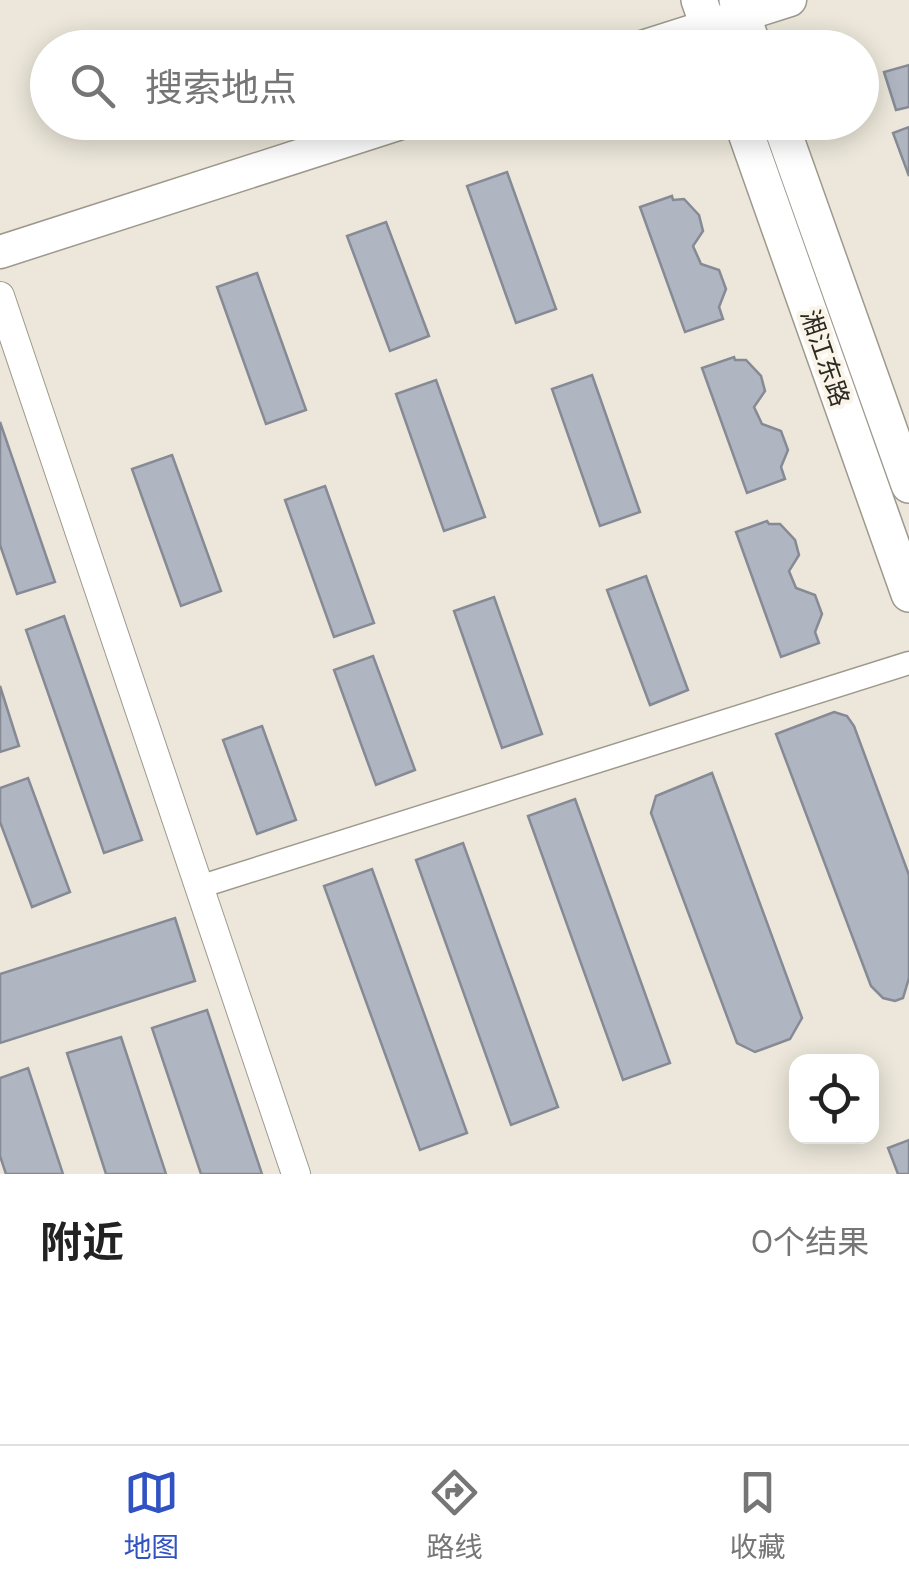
<!DOCTYPE html>
<html lang="zh">
<head>
<meta charset="utf-8">
<style>
  body { margin:0; font-family:"DM Sans","Noto Sans SC",sans-serif; background:#f2f2f2; color:#222 }
  .controls { position:absolute; right:30px; bottom:30px; display:grid; overflow:hidden; border-radius:20px; box-shadow:0 5px 25px #0003 }
  .controls button { width:90px; height:90px; display:grid; place-items:center; padding:0; border:0; border-bottom:2px solid #e0e0e0; background:#fff; color:#222; font:50px sans-serif }
  .list { margin:0; padding:0; list-style:none }
  h2 { display:flex; justify-content:space-between; align-items:center; height:130px; margin:0; padding:0 40px; font-size:42px }
  h2 small { font-size:32px; font-weight:400; color:#767676 }
  .icon { flex:none; width:55px; height:55px; fill:none; stroke:currentColor; stroke-width:2; stroke-linecap:round; stroke-linejoin:round }
  .map { position:relative; flex:none; width:909px; height:1174px; overflow:hidden }
  .search { position:absolute; background:#fff; box-shadow:0 5px 25px #0003; left:30px; right:30px; top:30px; height:110px; display:flex; align-items:center; gap:25px; box-sizing:border-box; padding:0 35px; border-radius:55px; color:#767676; font-size:38px }
  .sheet { height:270px; background:#fff }
  nav { display:flex; justify-content:space-around; align-items:center; box-sizing:border-box; height:140px; border-top:2px solid #e0e0e0; background:#fff; font-size:28px; color:#767676 }
  nav a { display:grid; justify-items:center; gap:5px }
  nav .on { color:#3052c2 }
  .map>svg:first-child { display:block }
  .building { fill:#afb5c1; stroke:#858a95; stroke-width:2.5 }
  .lines { fill:none; stroke-linecap:round; stroke-linejoin:round }
  .minor-casing { stroke:#9e998d; stroke-width:25 }
  .tertiary-casing { stroke:#9e998d; stroke-width:30 }
  .secondary-casing { stroke:#9e998d; stroke-width:35 }
  .primary-casing { stroke:#9e998d; stroke-width:38 }
  .minor { stroke:#fff; stroke-width:22 }
  .tertiary { stroke:#fff; stroke-width:28 }
  .secondary { stroke:#fff; stroke-width:32 }
  .primary { stroke:#fff; stroke-width:35 }
  .labels { text-anchor:middle; dominant-baseline:central; stroke-width:8; stroke-linejoin:round; paint-order:stroke }
  .street-label { font-size:25px; fill:#2b2924; stroke:#f9f4e7 }
</style>
</head>
<body>
<div class="map">
<svg width="909" height="1174" viewBox="0 0 909 1174">
  <rect width="100%" height="100%" fill="#ece7da"/>
  <!-- building -->
  <g class="building">
    <path d="M909 65V107L896 110 884 72Z"/>
    <path d="M909 127V176L893 133Z"/>
    <path d="M507 172 556 309 516 323 467 186Z"/>
    <path d="M672 196 673 200 684 199 699 215 703 231 693 246 701 264 719 270 726 289 719 307 723 319 685 332 640 207Z"/>
    <path d="M386 222 429 336 390 351 347 236Z"/>
    <path d="M257 273 306 410 266 424 217 287Z"/>
    <path d="M734 357 735 360H746L761 376 765 391 754 407 762 424 781 431 788 450 781 467 785 479 747 493 702 368Z"/>
    <path d="M592 375 640 512 600 526 552 389Z"/>
    <path d="M436 380 485 517 444 531 396 394Z"/>
    <path d="M0 422 55 582 17 594 0 545Z"/>
    <path d="M172 455 221 591 181 606 132 469Z"/>
    <path d="M325 486 374 623 334 637 285 500Z"/>
    <path d="M767 521 769 524H780L795 540 799 555 789 571 796 588 815 595 822 614 815 632 819 643 781 657 736 532Z"/>
    <path d="M646 576 688 690 650 705 607 590Z"/>
    <path d="M494 597 542 734 502 748 454 611Z"/>
    <path d="M64 616 142 840 104 853 26 630Z"/>
    <path d="M373 656 415 770 376 785 334 670Z"/>
    <path d="M0 686 19 746 0 752Z"/>
    <path d="M834 712 847 716 854 726 909 875V978L903 998 895 1001 883 998 871 986 776 734Z"/>
    <path d="M262 726 296 820 257 834 223 740Z"/>
    <path d="M712 773 802 1018 790 1039 755 1052 737 1043 651 813 656 796Z"/>
    <path d="M28 778 70 892 32 907 0 822V788Z"/>
    <path d="M575 799 670 1063 623 1080 528 816Z"/>
    <path d="M463 843 558 1107 511 1125 416 860Z"/>
    <path d="M372 869 467 1133 420 1150 324 886Z"/>
    <path d="M175 918 195 981 0 1043V974Z"/>
    <path d="M207 1010 262 1174H201L152 1028Z"/>
    <path d="M121 1037 166 1174H106L67 1053Z"/>
    <path d="M28 1068 63 1174H6L0 1156V1078Z"/>
    <path d="M909 1140V1174H898L888 1148Z"/>
  </g>
  <g class="lines">
    <defs>
      <path id="minor" d="M199 887 909 663"/>
      <path id="tertiary" d="M0 296 296 1174"/>
      <g id="secondary">
        <path d="M639 48 790 0"/>
        <path d="M0 252 404 122"/>
      </g>
      <g id="primary">
        <path d="M699 0 716 48"/>
        <path d="M737 0 754 48"/>
        <path d="M742 122 909 594"/>
        <path d="M780 122 909 485"/>
      </g>
    </defs>
    <!-- minor casing -->
    <use href="#minor" class="minor-casing"/>
    <!-- tertiary casing -->
    <use href="#tertiary" class="tertiary-casing"/>
    <!-- secondary casing -->
    <use href="#secondary" class="secondary-casing"/>
    <!-- primary casing -->
    <use href="#primary" class="primary-casing"/>
    <!-- minor -->
    <use href="#minor" class="minor"/>
    <!-- tertiary -->
    <use href="#tertiary" class="tertiary"/>
    <!-- secondary -->
    <use href="#secondary" class="secondary"/>
    <!-- primary -->
    <use href="#primary" class="primary"/>
  </g>
  <g class="labels">
    <!-- street labels -->
    <g class="street-label">
      <text transform="translate(825 358) rotate(71)">湘江东路</text>
    </g>
  </g>
</svg>
<div class="controls">
<button><svg class="icon" aria-label="locate" viewBox="0 0 24 24"><circle cx="12" cy="12" r="6"/><path d="M12 2v4M12 18v4M2 12h4M18 12h4"/></svg></button>
</div>
<div class="search"><svg class="icon" aria-label="search" viewBox="0 0 24 24"><circle cx="10" cy="10" r="6"/><path d="M15 15l6 6"/></svg>搜索地点</div>
</div>
<section class="sheet">
<h2>附近<small>0个结果</small></h2>
<ul class="list">
</ul>
</section>
<nav>
<a class="on"><svg class="icon" aria-label="map" viewBox="0 0 24 24"><path d="M3 6l6-2 6 2 6-2v14l-6 2-6-2-6 2zM9 4v14M15 6v14"/></svg>地图</a>
<a><svg class="icon" aria-label="directions" viewBox="0 0 24 24"><path d="M12 3l9 9-9 9-9-9zM9 14v-3h6M13 9l2 2-2 2"/></svg>路线</a>
<a><svg class="icon" aria-label="saved" viewBox="0 0 24 24"><path d="M7 4h10v16l-5-4-5 4z"/></svg>收藏</a>
</nav>
</body>
</html>
